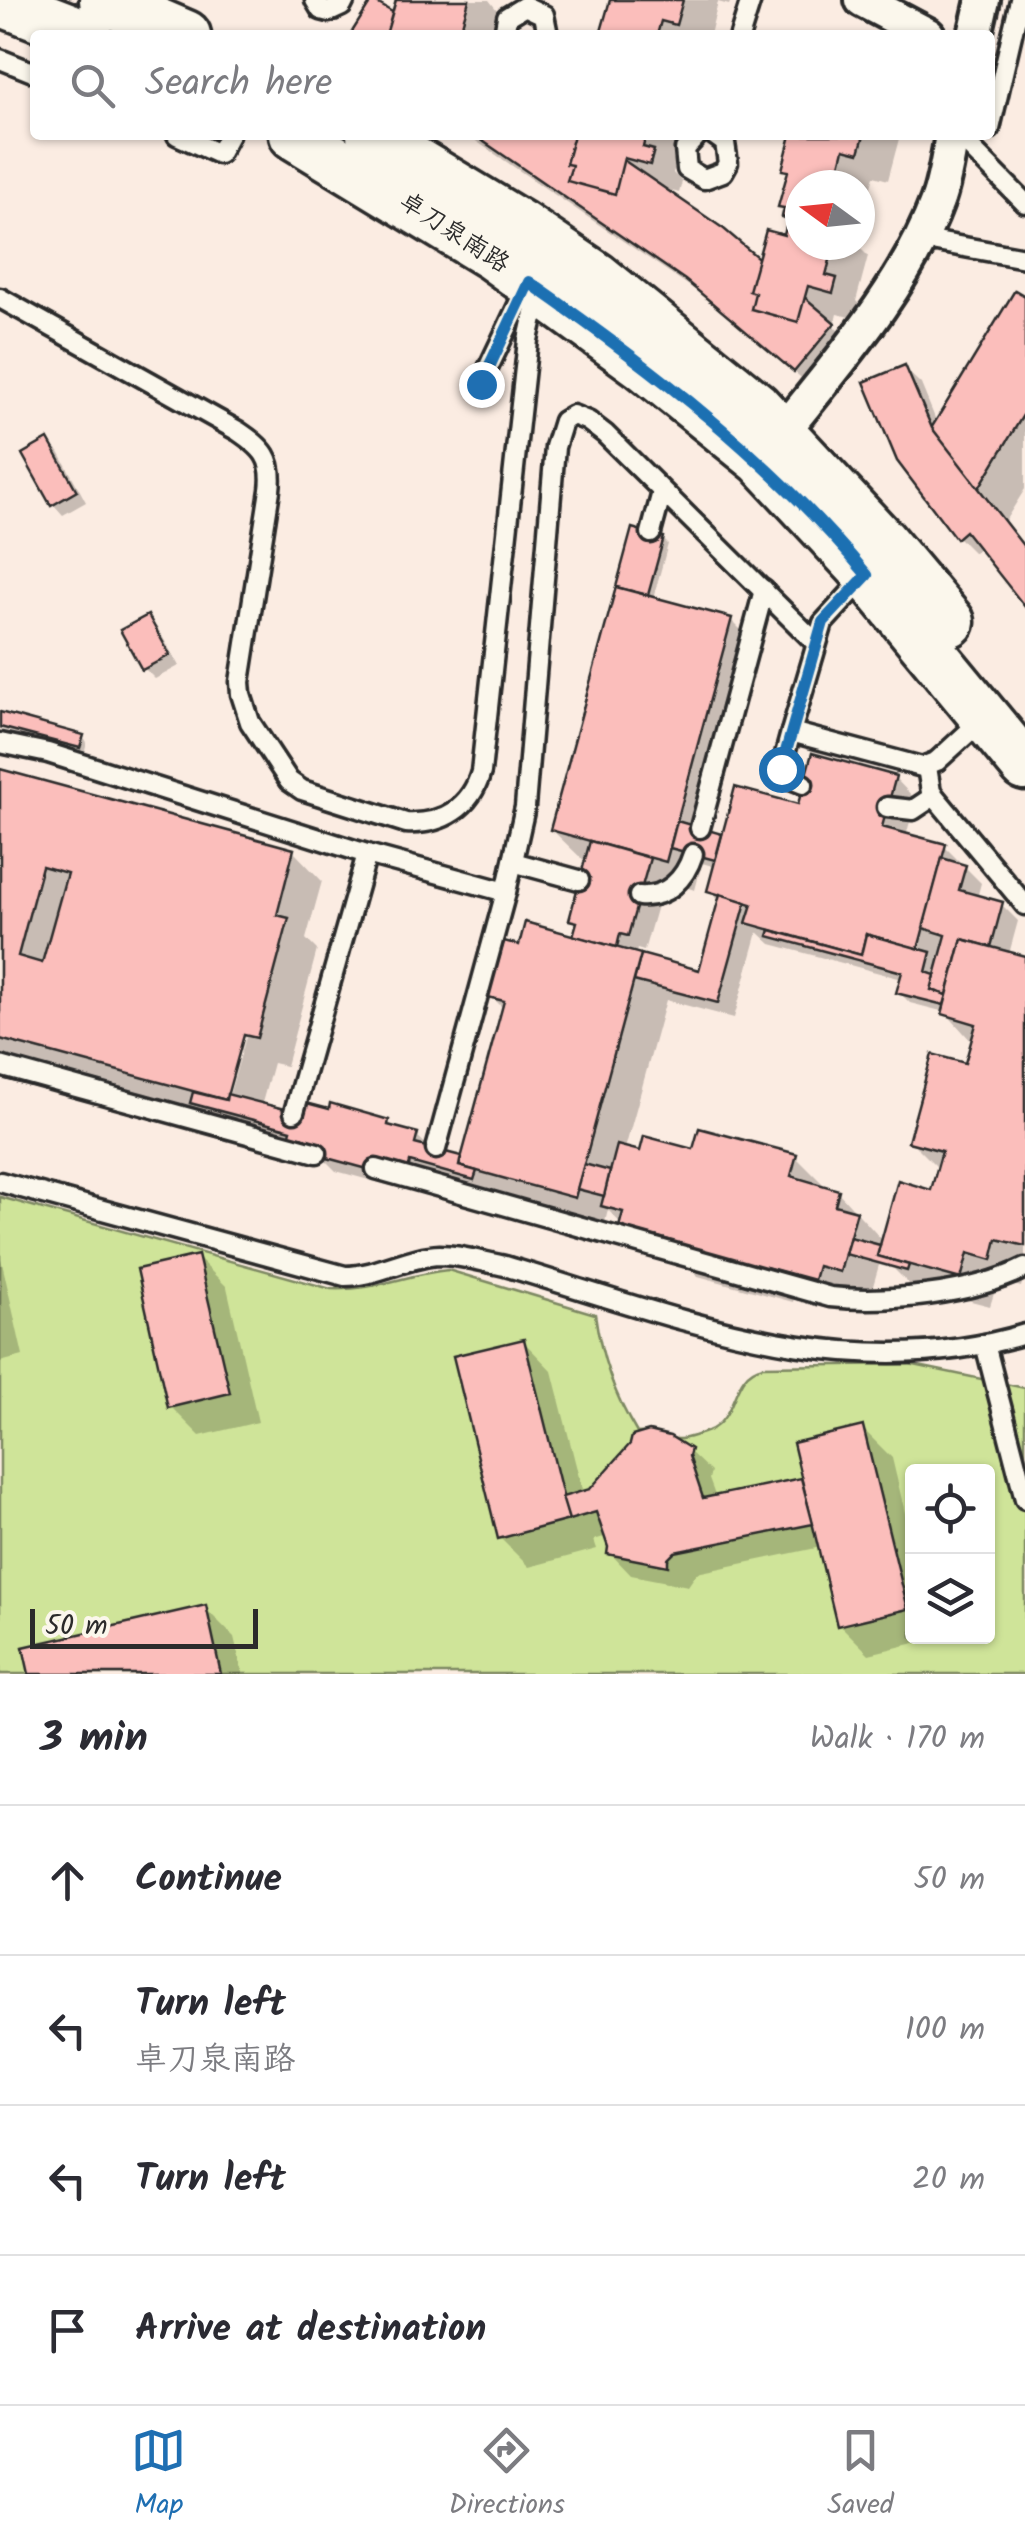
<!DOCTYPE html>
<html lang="en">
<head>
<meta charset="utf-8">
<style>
  body { margin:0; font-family:Kalam,"LXGW WenKai TC",sans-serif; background:#f7f7f7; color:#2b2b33 }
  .controls { position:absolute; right:30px; bottom:30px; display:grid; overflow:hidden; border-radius:10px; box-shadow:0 2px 8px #0004 }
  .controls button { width:90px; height:90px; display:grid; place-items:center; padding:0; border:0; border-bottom:2px solid #e1e1e2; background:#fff; color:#2b2b33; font:50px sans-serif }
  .compass { position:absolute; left:785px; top:170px; width:90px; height:90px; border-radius:50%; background:#fff; box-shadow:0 2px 8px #0004; rotate:285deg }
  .scale { position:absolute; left:30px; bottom:25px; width:228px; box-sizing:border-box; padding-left:10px; border:5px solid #2b2b2b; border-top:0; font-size:28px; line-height:35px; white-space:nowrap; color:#2b2b2b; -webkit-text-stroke:8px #fbf7ec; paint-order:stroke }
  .stop { position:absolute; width:30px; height:30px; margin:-22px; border:8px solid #1f6fb2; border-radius:50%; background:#fff }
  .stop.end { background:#1f6fb2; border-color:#fff; box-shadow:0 2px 10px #0008 }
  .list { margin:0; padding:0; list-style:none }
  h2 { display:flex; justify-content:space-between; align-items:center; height:130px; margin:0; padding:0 40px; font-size:42px }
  h2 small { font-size:32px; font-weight:400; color:#7c7c81 }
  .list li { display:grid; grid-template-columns:65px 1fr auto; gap:30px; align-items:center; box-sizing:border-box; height:150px; padding:0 40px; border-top:2px solid #e1e1e2 }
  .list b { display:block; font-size:38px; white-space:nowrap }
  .list p { margin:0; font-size:32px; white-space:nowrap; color:#7c7c81 }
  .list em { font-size:32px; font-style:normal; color:#7c7c81 }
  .icon { flex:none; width:55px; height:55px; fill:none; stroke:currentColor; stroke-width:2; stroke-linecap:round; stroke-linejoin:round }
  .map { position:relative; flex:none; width:1025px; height:1674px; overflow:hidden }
  .search { position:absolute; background:#fff; box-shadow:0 2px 8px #0004; left:30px; right:30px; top:30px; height:110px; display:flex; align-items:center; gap:25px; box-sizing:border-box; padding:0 35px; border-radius:10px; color:#7c7c81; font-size:38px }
  .sheet { height:730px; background:#fff }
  nav { display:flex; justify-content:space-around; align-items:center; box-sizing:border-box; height:140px; border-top:2px solid #e1e1e2; background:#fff; font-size:28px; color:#7c7c81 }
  nav a { display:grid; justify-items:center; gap:5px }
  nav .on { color:#1f6fb2 }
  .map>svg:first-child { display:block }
  .green { fill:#cfe499; stroke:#7d8862; stroke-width:2.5; fill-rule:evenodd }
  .shadow { fill:#0003; fill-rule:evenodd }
  .building { fill:#fbbebb; stroke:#2b2b2b; stroke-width:2.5; fill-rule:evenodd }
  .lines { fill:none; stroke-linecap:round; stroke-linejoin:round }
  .lane-casing { stroke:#2b2b2b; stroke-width:25 }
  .street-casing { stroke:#2b2b2b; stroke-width:40 }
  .secondary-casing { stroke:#2b2b2b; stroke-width:55 }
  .lane { stroke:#fbf7ec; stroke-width:18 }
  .street { stroke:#fbf7ec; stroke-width:32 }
  .secondary { stroke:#fbf7ec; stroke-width:48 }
  .route { stroke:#1f6fb2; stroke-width:12 }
  .labels { text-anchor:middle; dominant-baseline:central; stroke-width:9; stroke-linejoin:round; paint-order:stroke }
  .street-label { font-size:25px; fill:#2b2b2b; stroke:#fbf7ec }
</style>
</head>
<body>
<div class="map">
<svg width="1025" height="1674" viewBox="0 0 1025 1674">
  <rect width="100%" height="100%" fill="#fbece2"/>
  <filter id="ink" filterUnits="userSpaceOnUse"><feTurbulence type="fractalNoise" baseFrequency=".01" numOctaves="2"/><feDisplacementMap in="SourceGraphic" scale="20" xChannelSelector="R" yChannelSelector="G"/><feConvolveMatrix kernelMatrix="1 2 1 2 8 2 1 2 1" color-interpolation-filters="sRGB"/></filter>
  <g filter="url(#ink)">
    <!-- green -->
    <path class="green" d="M0 1197 331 1289C377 1291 405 1274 448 1270L595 1314C601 1358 614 1395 637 1433 653 1431 662 1437 676 1439 684 1440 700 1434 708 1431 739 1418 730 1373 763 1366L909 1364 1025 1388V1674H0ZM912 1472H988V1636H912Z"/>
    <!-- shadow -->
    <g class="shadow">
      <path d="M398 0H489L501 15 496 35H353L394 16Z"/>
      <path d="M612 0H731L729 5 718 2 710 35H603Z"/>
      <path d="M467 135 483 143 486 139 479 135H683L673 173 682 182 679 193 661 188 759 263 786 238 790 222 781 206 789 174 784 169 794 135H900L888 180 874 176 860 227V185H800V245H857L868 256 856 301 865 310 862 320 837 314 834 326 849 342 812 387 704 296Z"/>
      <path d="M1025 299V489L1005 521 1025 547V603L981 547 974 553 958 537 899 460 904 368 921 384 937 423Z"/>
      <path d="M48 442 59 452 86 502 63 515 53 504Z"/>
      <path d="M633 531 663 539 668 544 653 599 731 620 760 649 710 833 724 839 800 807 895 778 916 800 906 836 945 847 981 883 977 898 1002 905 1018 921 1009 954 1025 958V1272L1021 1287 998 1281 990 1306 910 1285 894 1269 879 1265 869 1300 847 1294 843 1308 795 1295 793 1302 698 1276 688 1265 652 1256 608 1210 604 1226 394 1180 391 1186 336 1171 327 1162 0 1059V772L293 851 322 881 306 939 317 950 286 1066 273 1063 262 1103 298 1116 388 1122 395 1129 416 1135 433 1151 463 1161 504 1009 491 996 521 948 575 938 578 926 571 919 588 860 582 859 552 830ZM702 863 716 867 710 890 720 901 701 973 635 955 637 949 644 951 664 881 695 890ZM865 928 862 961 857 959ZM758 932 771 944 902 979 899 992 910 1003 945 1012 973 1043 967 1066 911 1141 940 1170 933 1193 884 1242 838 1192 825 1186 796 1157 694 1152 642 1154 625 1149 666 1000 734 1018ZM245 1022 250 1023 229 1096H224Z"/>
      <path d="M147 618 158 629 179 666 155 679 144 668Z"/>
      <path d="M0 715 82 737 87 742 85 751 0 729Z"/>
      <path d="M0 1254 23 1356 0 1362Z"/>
      <path d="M198 1258 227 1287 258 1422 200 1436 170 1406Z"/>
      <path d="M523 1341 552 1371 583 1493 689 1451 711 1472 709 1479 716 1498 804 1480 863 1429 892 1458 912 1542V1636L936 1638 869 1654 840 1625 821 1547 697 1573 688 1586 631 1575 610 1553 607 1536 594 1540 597 1549 529 1567 500 1538Z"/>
      <path d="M205 1608 234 1637 243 1674H32Z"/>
    </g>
    <!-- building -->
    <g class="building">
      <path d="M372 0 431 35H350Z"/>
      <path d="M396 0H469L459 35H386Z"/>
      <path d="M610 0H683L676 25 661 21 657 35H600Z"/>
      <path d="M474 135H587L724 229 835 323 794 372 685 280Z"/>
      <path d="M574 135H646L643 147 654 150 650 165 624 158 615 194 567 181 572 165 566 164Z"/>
      <path d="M791 135H864L859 153 844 149 835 185H800V245H834L826 275 837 278 833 293 808 286 798 322 751 309 755 293 749 291 766 230 784 235 788 219 782 217 784 208 778 207 788 171 782 170Z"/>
      <path d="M1015 290 1025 296V412L965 511 927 488 934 477 910 463Z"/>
      <path d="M905 365 932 428 1025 548V607L965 531 956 539 897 461 864 382Z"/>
      <path d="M48 439 77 491 51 506 22 454Z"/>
      <path d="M632 528 664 537 648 595 616 587Z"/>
      <path d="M616 587 732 618 666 862 550 830Z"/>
      <path d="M148 615 170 655 142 670 120 630Z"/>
      <path d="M0 712 84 735 80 748 0 727Z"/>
      <path d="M812 753 896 776 882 827 946 844 918 949 866 934 861 955 746 923 752 904 707 891 735 787 798 804Z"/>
      <path d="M0 769 294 849 277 915 289 918 257 1038 244 1035 226 1100 0 1039ZM42 866 67 873 42 963 18 956Z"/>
      <path d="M677 821 722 834 715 860 670 848Z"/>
      <path d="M590 841 650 858 628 936 620 934 617 947 573 936 577 922 569 920Z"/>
      <path d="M942 858 966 865 959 890 1003 902 991 947 962 939 947 995 931 990 946 935 923 928Z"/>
      <path d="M720 894 746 902 718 1003 634 981 641 954 699 970Z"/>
      <path d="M525 922 641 954 575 1198 459 1166 504 1001 488 997 504 941 519 945Z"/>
      <path d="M770 930 861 955 866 934 931 952 926 972 935 975 931 990 947 995 944 1005 896 993 902 972 768 936Z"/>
      <path d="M962 939 1025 956V1246L997 1239 992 1260 968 1253 961 1279 877 1256 898 1180 931 1190 942 1151 908 1142 932 1054 965 1063 976 1024 942 1014Z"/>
      <path d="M193 1092 226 1100 227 1094 296 1112 299 1101 329 1109 330 1103 389 1120 388 1125 418 1133 415 1144 461 1156 459 1166 477 1171 474 1180 410 1162 407 1173 375 1171 316 1155 288 1141 291 1130 190 1103Z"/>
      <path d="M699 1128 797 1154 791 1176 839 1190 835 1205 857 1211 840 1272 818 1266 814 1280 766 1267 764 1274 666 1247 668 1240 619 1227 623 1212 601 1206 617 1145 640 1151 644 1136 693 1149Z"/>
      <path d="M584 1164 610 1171 604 1196 577 1189Z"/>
      <path d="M850 1237 880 1245 877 1256 909 1265 907 1271 845 1254Z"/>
      <path d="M198 1255 230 1393 168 1408 137 1269Z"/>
      <path d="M524 1339 569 1520 498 1539 453 1356Z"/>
      <path d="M863 1426 908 1609 837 1626 793 1443Z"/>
      <path d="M649 1431 670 1436 691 1449 689 1456 703 1498 801 1478 813 1524 675 1552 668 1559V1566L607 1554 608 1547 596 1512 569 1520 562 1497 590 1489 630 1444 632 1436Z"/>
      <path d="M206 1605 221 1674H29L23 1647Z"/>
    </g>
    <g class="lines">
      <defs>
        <g id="lane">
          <path d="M315 0 321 10 329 12 342 6 345 0"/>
          <path d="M504 35 507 17 525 6 544 15 548 35"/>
          <path d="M740 35 751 0"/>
          <path d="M0 59 35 73"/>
          <path d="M990 129 1020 0"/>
          <path d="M177 135 219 154 229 135"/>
          <path d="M698 135 685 149 687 169 704 179 723 172 728 163 725 143 714 135"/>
          <path d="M958 135 1025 203"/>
          <path d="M920 239 1025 258"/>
          <path d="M0 298 238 431C263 448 274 458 270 490L240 682 241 694 250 722 289 781 302 790 406 823C443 825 471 807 481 772L528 340 534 313 545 293"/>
          <path d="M481 383 528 284"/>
          <path d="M651 533 662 492"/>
          <path d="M867 575 823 623 791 732 922 767 937 761 984 718"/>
          <path d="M791 732 781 769 788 778 803 784"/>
          <path d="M0 743 48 753 367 854 506 892"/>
          <path d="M927 767 931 792 1025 905"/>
          <path d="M887 807 913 810 934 796"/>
          <path d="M700 828 764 590"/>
          <path d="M513 862 579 880"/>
          <path d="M639 896C667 898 685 879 693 854"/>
          <path d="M0 1066 317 1153"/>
          <path d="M294 1112 367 854"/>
          <path d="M436 1149 506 892 525 807 555 447 563 421 573 415 588 421 605 434 815 642"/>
          <path d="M376 1169 830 1297C888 1303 973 1294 1025 1268"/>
          <path d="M0 1182 345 1276C378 1276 408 1256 440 1255 461 1255 484 1262 505 1266 674 1316 846 1388 1025 1334"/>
          <path d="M985 1344 1025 1499"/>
        </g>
        <g id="street">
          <path d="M862 0 928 35"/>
          <path d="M975 35 983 0"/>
          <path d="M770 448C828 374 904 292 937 202 945 181 948 157 952 135"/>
        </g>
        <g id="secondary">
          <path d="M104 0 186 35"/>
          <path d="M0 1 88 35"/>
          <path d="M294 135 493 256 643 365 761 460 859 565 1025 766"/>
          <path d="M371 135 520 225 597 277 756 406 881 540 950 622"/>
        </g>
      </defs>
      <!-- lane casing -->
      <use href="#lane" class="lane-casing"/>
      <!-- street casing -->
      <use href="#street" class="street-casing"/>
      <!-- secondary casing -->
      <use href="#secondary" class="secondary-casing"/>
      <!-- lane -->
      <use href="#lane" class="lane"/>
      <!-- street -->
      <use href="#street" class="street"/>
      <!-- secondary -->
      <use href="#secondary" class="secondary"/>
    </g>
  </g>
  <g class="lines" filter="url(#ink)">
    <!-- route -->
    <path class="route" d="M481 384 529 282C652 368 771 459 867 575L823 622 781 769"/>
  </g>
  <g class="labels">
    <!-- street labels -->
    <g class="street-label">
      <text transform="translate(454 233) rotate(33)">卓刀泉南路</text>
    </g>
  </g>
</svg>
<div class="controls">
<button><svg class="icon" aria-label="locate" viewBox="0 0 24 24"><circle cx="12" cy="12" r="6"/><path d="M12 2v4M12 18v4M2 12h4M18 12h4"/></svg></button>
<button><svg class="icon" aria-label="layers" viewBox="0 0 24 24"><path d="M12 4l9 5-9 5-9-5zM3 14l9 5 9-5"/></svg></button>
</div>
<svg class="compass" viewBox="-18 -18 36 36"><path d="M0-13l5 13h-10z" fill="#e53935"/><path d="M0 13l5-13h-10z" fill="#7c7c81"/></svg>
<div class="scale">50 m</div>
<div class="stop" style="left:781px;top:769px"></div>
<div class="stop end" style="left:481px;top:384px"></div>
<div class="search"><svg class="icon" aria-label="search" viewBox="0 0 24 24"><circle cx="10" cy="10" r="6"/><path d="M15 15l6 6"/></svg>Search here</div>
</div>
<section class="sheet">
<h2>3 min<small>Walk · 170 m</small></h2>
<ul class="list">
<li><svg class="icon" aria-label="ahead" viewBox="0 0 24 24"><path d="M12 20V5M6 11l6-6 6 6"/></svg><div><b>Continue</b></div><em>50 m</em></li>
<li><svg class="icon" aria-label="left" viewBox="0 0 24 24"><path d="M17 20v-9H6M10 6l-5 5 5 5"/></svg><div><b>Turn left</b><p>卓刀泉南路</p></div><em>100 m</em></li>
<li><svg class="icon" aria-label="left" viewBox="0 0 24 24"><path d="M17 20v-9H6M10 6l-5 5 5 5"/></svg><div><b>Turn left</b></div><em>20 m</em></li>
<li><svg class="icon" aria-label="arrive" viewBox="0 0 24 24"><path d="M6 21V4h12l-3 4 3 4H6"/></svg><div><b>Arrive at destination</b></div></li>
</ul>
</section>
<nav>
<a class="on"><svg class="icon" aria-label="map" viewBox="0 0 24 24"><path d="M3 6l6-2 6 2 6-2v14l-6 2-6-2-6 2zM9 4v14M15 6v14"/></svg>Map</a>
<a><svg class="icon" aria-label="directions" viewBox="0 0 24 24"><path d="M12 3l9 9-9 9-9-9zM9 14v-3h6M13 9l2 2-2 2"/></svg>Directions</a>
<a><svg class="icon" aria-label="saved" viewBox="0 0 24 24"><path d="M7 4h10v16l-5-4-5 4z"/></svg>Saved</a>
</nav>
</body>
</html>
